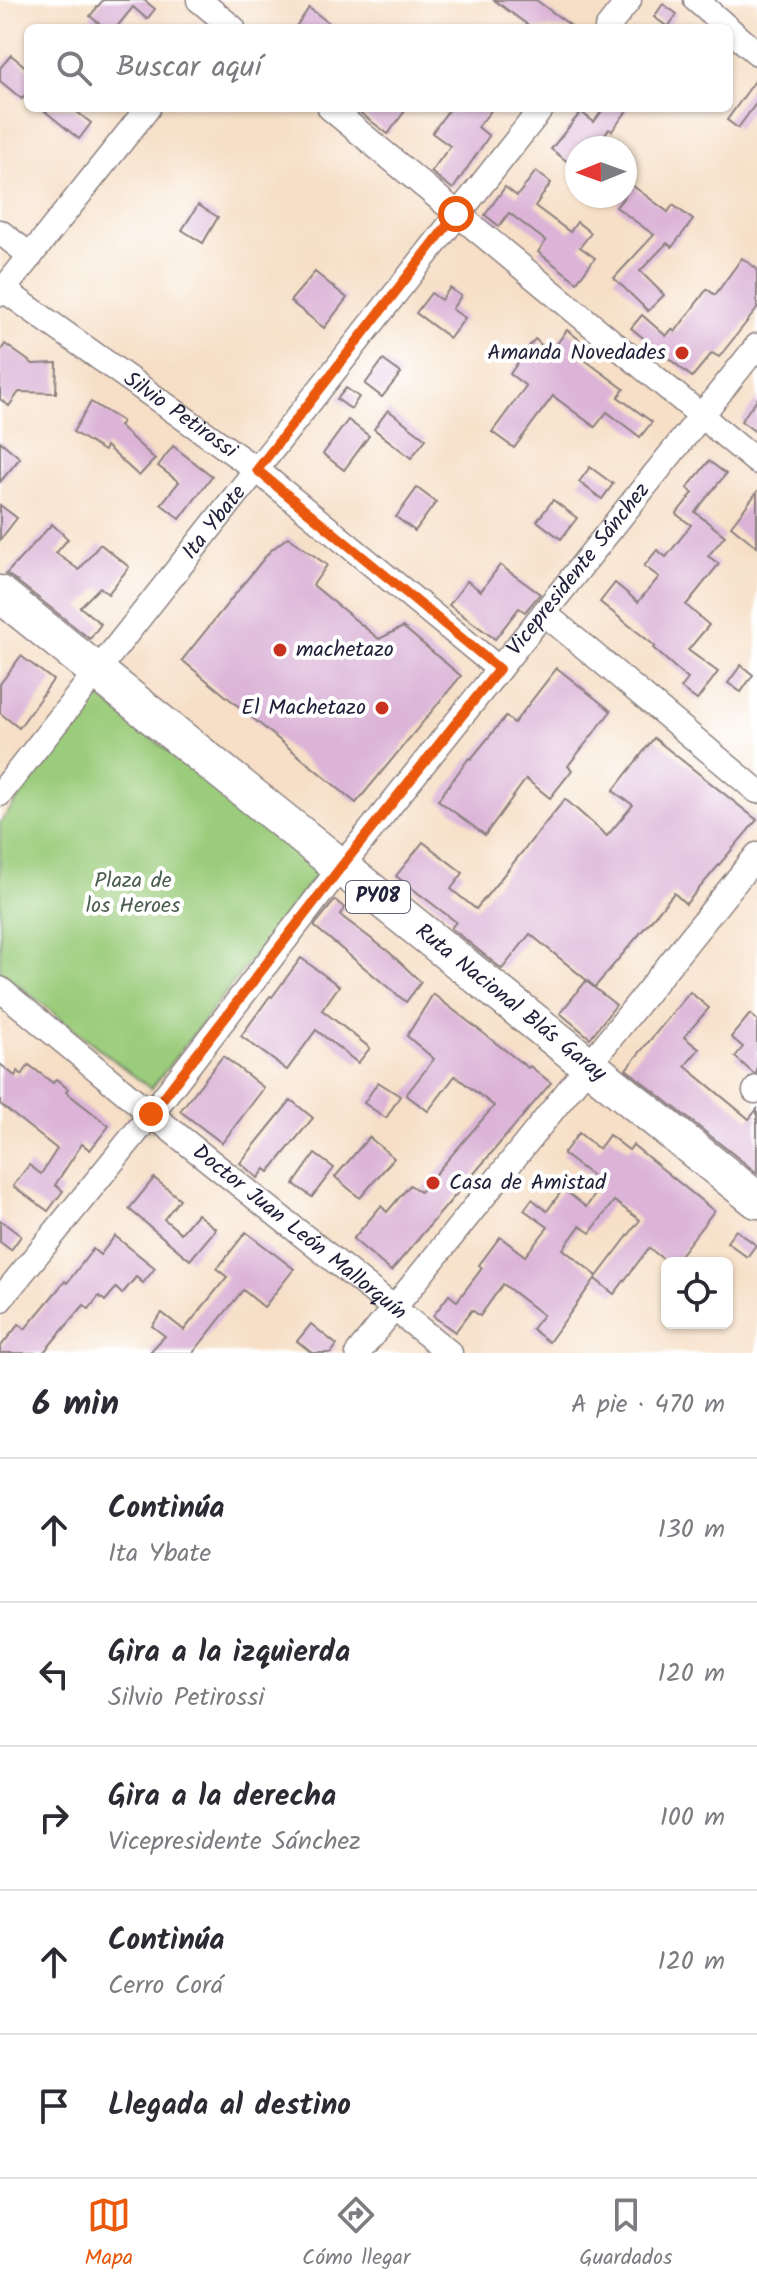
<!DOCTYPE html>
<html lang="es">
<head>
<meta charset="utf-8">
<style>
  body { margin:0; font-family:Kalam,sans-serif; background:#f7f7f7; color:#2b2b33 }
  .controls { position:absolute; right:24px; bottom:24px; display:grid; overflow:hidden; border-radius:12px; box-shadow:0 2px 6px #0004 }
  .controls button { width:72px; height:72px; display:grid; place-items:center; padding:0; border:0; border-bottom:2px solid #e1e1e2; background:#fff; color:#2b2b33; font:40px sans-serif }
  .compass { position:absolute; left:565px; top:136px; width:72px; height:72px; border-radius:50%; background:#fff; box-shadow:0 2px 6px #0004; rotate:269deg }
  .stop { position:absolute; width:24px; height:24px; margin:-18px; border:6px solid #ea580c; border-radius:50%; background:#fff }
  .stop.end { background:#ea580c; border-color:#fff; box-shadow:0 2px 8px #0008 }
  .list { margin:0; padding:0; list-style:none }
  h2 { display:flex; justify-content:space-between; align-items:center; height:104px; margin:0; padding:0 32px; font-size:34px }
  h2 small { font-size:26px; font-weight:400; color:#7c7c81 }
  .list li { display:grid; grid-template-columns:52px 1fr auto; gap:24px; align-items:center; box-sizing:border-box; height:144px; padding:0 32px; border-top:2px solid #e1e1e2 }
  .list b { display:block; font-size:30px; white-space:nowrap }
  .list p { margin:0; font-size:26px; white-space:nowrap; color:#7c7c81 }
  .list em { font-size:26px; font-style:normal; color:#7c7c81 }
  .icon { flex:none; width:44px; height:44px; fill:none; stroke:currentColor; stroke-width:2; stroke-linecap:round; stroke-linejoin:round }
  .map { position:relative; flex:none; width:757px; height:1353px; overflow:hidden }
  .search { position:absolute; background:#fff; box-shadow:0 2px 6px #0004; left:24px; right:24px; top:24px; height:88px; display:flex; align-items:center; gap:20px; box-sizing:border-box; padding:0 28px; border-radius:12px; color:#7c7c81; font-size:30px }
  .sheet { height:824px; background:#fff }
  nav { display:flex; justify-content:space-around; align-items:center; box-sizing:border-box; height:112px; border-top:2px solid #e1e1e2; background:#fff; font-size:22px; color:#7c7c81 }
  nav a { display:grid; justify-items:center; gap:4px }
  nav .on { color:#ea580c }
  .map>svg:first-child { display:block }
  .green { fill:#9bcc7c; stroke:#5e775c; stroke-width:2 }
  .building { fill:#dbb4d7 }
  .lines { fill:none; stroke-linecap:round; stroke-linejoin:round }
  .minor-casing { stroke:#8c8080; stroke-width:27 }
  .highway-casing { stroke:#8c8080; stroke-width:39 }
  .minor { stroke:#fff; stroke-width:24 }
  .highway { stroke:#fff; stroke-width:36 }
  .route { stroke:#ea580c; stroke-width:10 }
  .poi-dot { fill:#c8321e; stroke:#fff; stroke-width:3 }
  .labels { text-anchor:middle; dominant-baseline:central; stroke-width:8; stroke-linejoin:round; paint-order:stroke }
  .shield { fill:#fff; stroke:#646476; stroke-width:2 }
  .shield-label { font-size:20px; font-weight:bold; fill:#22223b }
  .poi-label { font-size:22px; fill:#22223b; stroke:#fff; text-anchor:end }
  .street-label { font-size:22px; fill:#22223b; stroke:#fff }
  .park-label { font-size:22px; fill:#4c5e52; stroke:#fff }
</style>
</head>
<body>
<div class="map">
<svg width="757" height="1353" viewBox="0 0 757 1353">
  <rect width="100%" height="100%" fill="#fff"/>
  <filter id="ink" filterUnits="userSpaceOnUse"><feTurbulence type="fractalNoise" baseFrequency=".0125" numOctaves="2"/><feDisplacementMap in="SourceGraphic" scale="16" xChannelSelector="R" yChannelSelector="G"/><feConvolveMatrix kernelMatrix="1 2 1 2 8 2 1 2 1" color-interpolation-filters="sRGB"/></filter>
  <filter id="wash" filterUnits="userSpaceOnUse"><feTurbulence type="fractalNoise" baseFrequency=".006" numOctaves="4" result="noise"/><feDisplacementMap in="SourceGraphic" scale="32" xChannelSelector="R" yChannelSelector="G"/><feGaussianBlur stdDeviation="1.8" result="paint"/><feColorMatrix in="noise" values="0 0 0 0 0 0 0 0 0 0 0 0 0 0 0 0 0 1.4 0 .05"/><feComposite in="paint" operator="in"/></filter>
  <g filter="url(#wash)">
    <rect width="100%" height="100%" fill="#f6dfc6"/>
    <!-- green -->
    <path class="green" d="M98 696 320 870 151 1089 0 971V823Z"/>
    <g id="blocks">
      <!-- building -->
      <g class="building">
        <path d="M103 0H144L155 9 147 19 133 7 116 28H105L90 16Z"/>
        <path d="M494 0H536L574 28H532Z"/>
        <path d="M663 4 677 14 668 27 654 17Z"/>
        <path d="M309 8 336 28H295Z"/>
        <path d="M11 55 28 69V92L22 99 0 81V68Z"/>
        <path d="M757 78V102L738 128 727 120Z"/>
        <path d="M41 108H72L91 123 79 139Z"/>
        <path d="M354 108H407L388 134Z"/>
        <path d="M450 108H493L478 127 489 136 453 189 431 172 450 146 432 133Z"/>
        <path d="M604 108H629L612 131 609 129 595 148H577V169L551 149 581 112 594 122Z"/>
        <path d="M536 171 551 183 535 206 570 232 577 222 591 233 580 247 595 258 577 282 538 252 546 241 509 213 499 226 485 215 505 187 517 196Z"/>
        <path d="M625 180 668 212 673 205 693 220 672 247 667 243 640 271 664 295 648 311 614 278 654 235 616 207 625 196Z"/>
        <path d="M198 205 218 217 203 243 182 230Z"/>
        <path d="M742 258 757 269V309L719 357 712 353 692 377 631 328 642 315 666 336 672 329 675 332 707 289 715 295Z"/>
        <path d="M315 272 347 298 324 328 290 301Z"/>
        <path d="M450 288 461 296 452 309 465 318 450 338 416 313 431 293 441 300Z"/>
        <path d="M567 330 589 347 581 357 624 389 618 397 652 422 640 437 607 412 595 427 553 396 514 448 492 432 526 386 510 374 527 349 535 339 546 349 549 345 553 349Z"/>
        <path d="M5 344 33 364 57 363 56 393 19 392 9 406 0 399V352Z"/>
        <path d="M383 360 401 373 382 397 365 384Z"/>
        <path d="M346 388 359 397 351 409 337 399Z"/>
        <path d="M757 399V433L741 421Z"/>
        <path d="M91 402 122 421 119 426 155 459 139 476 106 446 104 451 73 432Z"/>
        <path d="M388 410 426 439 411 458 374 429Z"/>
        <path d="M348 420 369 436 344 470 323 454Z"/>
        <path d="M0 441 20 458 0 482Z"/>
        <path d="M173 446 212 476 180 519 161 504 179 482 158 466Z"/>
        <path d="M709 461 726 474 695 512 725 536 708 556 719 564 686 605 709 625 688 650 718 672 697 700 681 688 688 679 653 648 655 646 600 602 615 583 638 602 659 577 644 566 657 550 666 557 691 525 676 514 693 493 687 488Z"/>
        <path d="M590 467 613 484 602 499 579 482Z"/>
        <path d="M417 488 436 502 415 531 396 517Z"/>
        <path d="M757 492V547L731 526Z"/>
        <path d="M553 500 577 518 561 539 537 521Z"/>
        <path d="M0 505 17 518 0 540Z"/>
        <path d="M52 524 68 539 56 553 79 570 100 544 129 567 108 594 100 587 80 607 101 624 90 639 13 578 6 574Z"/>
        <path d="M288 537 327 565 313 585 379 639 403 627 461 676 356 803 182 660 270 551Z"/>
        <path d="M500 565 540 594 525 612 519 608 495 639 449 605 467 581 481 591Z"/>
        <path d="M21 656 53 680 19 728 0 713V684Z"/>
        <path d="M741 665 753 675 741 692 728 683Z"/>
        <path d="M557 668 611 711 568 766 572 770 550 798 526 779 485 835 438 800 469 758 471 759 506 716 514 723Z"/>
        <path d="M654 738 757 820 686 904 674 893 595 987 530 934 502 969 451 928 456 922 396 876 423 842 463 873 451 889 476 909 565 799 607 836 633 805 613 791Z"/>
        <path d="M335 900 345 908 340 915 389 952 421 982 406 1002 314 926Z"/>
        <path d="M301 958 339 986 322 1010 370 1048 358 1063 316 1030 287 1070 241 1036 270 996 272 997Z"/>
        <path d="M586 981 616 1005 590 1038 560 1013Z"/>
        <path d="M690 992 709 1008 684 1037 699 1049 685 1066 749 1119 757 1109V1173L626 1069Z"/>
        <path d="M433 994 528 1068 530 1066 551 1083 391 1271 353 1239 381 1206 387 1212 410 1185 420 1192 494 1106 455 1076 428 1111 406 1095 434 1059 407 1036Z"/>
        <path d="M750 1014 757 1020V1073L754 1074 735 1057 743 1047 731 1037Z"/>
        <path d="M223 1056 264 1088 222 1143 180 1111Z"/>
        <path d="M0 1064 15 1076 18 1071 22 1075 29 1065 53 1083 56 1079 68 1089 66 1092 109 1126 90 1150 82 1144 55 1185 63 1191 48 1211 13 1186 29 1165 41 1174 57 1149 0 1104Z"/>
        <path d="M378 1082 400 1096 386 1118 364 1103Z"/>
        <path d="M291 1100 313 1118 269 1172 265 1169 258 1178 240 1163Z"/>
        <path d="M579 1133 599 1149 609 1135 629 1150 633 1145 714 1211 674 1263H668L649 1248 614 1294 595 1279 640 1220 614 1201 590 1233 580 1226 563 1249 597 1276 549 1342 532 1329 543 1315 503 1284 480 1316 472 1310 455 1332 433 1316 449 1295 457 1301 482 1268 479 1265 500 1237 525 1256 548 1227 524 1210 532 1199 547 1211 563 1189 586 1207 603 1184 563 1154Z"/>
        <path d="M369 1137 394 1158 360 1198 335 1177Z"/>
        <path d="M315 1154 334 1168 312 1197 294 1184Z"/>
        <path d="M154 1178 180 1199 164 1219 181 1233 197 1214 216 1229 190 1260 129 1209Z"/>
        <path d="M0 1220 21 1236 11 1250 0 1242Z"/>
        <path d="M736 1230 756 1245 747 1257 727 1242Z"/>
        <path d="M246 1232 294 1269 264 1307 243 1290 193 1353H149L165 1336 152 1326 162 1313 184 1330 227 1277 217 1269Z"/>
        <path d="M115 1236 155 1268 143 1283 136 1277 122 1294 116 1288 105 1301 99 1296 89 1309 84 1305 43 1353H0V1347L19 1324 25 1329 65 1281 67 1283 93 1249 100 1255Z"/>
        <path d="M311 1324 337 1345 331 1353H312L297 1341Z"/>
      </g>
    </g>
  </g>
  <g filter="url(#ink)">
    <use href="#blocks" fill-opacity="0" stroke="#8c8080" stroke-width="2"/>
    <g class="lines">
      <defs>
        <g id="minor">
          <path d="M199 0 233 28"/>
          <path d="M696 0 728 28"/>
          <path d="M607 28 629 0"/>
          <path d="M729 29 757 53"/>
          <path d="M330 108 757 462"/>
          <path d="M0 232 31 256"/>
          <path id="s1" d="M4 290 257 470 499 669"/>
          <path d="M0 294 148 108"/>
          <path d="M544 613 757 791"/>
          <path id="s2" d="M0 794 542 108"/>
          <path id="s3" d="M0 989 151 1114 450 1353"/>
          <path d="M755 1091 757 1088"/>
          <path id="s4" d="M0 1300 151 1114 341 867 757 346"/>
          <path d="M358 1353 757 855"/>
        </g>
        <g id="highway">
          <path id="s5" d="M0 594 757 1200"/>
        </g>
      </defs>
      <!-- minor casing -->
      <use href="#minor" class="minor-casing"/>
      <!-- highway casing -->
      <use href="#highway" class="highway-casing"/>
      <!-- minor -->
      <use href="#minor" class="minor"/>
      <!-- highway -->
      <use href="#highway" class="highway"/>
    </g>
  </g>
  <g class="lines" filter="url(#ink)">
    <!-- route -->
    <path class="route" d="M151 1114 341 867 499 669 257 470 456 214"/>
  </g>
  <!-- markers -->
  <g class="poi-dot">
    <circle cx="682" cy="353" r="8"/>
    <circle cx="280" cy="650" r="8"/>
    <circle cx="382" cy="708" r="8"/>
    <circle cx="433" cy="1183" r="8"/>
  </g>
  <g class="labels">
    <!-- shield labels -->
    <rect class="shield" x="346" y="881" width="64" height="32" rx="6"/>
    <g class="shield-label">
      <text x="378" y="897">PY08</text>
    </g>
    <!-- poi labels -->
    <g class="poi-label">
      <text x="666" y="353">Amanda Novedades</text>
      <text x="296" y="650" text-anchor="start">machetazo</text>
      <text x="366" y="708">El Machetazo</text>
      <text x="449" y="1183" text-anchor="start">Casa de Amistad</text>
    </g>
    <!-- street labels -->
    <g class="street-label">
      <text stroke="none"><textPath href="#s1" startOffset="216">Silvio Petirossi</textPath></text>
      <text stroke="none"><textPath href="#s2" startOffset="346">Ita Ybate</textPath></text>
      <text stroke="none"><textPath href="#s4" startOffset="932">Vicepresidente Sánchez</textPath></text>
      <text stroke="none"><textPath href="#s5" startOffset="654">Ruta Nacional Blás Garay</textPath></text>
      <text stroke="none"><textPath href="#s3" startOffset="386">Doctor Juan León Mallorquín</textPath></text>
    </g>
    <!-- park labels -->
    <g class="park-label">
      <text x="133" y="881">Plaza de<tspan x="133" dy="25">los Heroes</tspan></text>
    </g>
  </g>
</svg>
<div class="controls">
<button><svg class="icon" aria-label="locate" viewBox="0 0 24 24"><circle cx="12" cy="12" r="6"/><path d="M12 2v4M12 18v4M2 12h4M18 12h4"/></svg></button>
</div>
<svg class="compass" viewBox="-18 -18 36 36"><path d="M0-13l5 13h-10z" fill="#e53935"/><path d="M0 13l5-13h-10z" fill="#7c7c81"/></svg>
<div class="stop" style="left:456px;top:214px"></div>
<div class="stop end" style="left:151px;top:1114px"></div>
<div class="search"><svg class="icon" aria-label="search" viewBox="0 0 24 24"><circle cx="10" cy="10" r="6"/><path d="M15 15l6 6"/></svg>Buscar aquí</div>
</div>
<section class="sheet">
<h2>6 min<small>A pie · 470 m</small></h2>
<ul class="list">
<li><svg class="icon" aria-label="ahead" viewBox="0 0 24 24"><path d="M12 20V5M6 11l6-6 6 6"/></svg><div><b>Continúa</b><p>Ita Ybate</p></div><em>130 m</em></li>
<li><svg class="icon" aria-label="left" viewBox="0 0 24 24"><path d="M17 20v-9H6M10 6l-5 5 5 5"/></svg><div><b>Gira a la izquierda</b><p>Silvio Petirossi</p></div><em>120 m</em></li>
<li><svg class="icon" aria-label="right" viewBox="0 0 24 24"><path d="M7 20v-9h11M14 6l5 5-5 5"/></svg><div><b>Gira a la derecha</b><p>Vicepresidente Sánchez</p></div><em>100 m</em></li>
<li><svg class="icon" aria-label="ahead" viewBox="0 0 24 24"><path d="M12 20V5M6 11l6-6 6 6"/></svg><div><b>Continúa</b><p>Cerro Corá</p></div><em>120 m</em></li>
<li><svg class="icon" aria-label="arrive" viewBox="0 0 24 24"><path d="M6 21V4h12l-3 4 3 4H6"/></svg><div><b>Llegada al destino</b></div></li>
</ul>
</section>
<nav>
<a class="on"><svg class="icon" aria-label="map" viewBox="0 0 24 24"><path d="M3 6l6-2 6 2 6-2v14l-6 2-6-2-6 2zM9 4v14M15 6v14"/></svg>Mapa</a>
<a><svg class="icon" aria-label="directions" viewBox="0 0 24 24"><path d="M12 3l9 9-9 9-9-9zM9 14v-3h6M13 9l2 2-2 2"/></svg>Cómo llegar</a>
<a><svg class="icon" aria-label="saved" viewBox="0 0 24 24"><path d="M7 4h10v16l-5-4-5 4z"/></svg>Guardados</a>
</nav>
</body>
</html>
